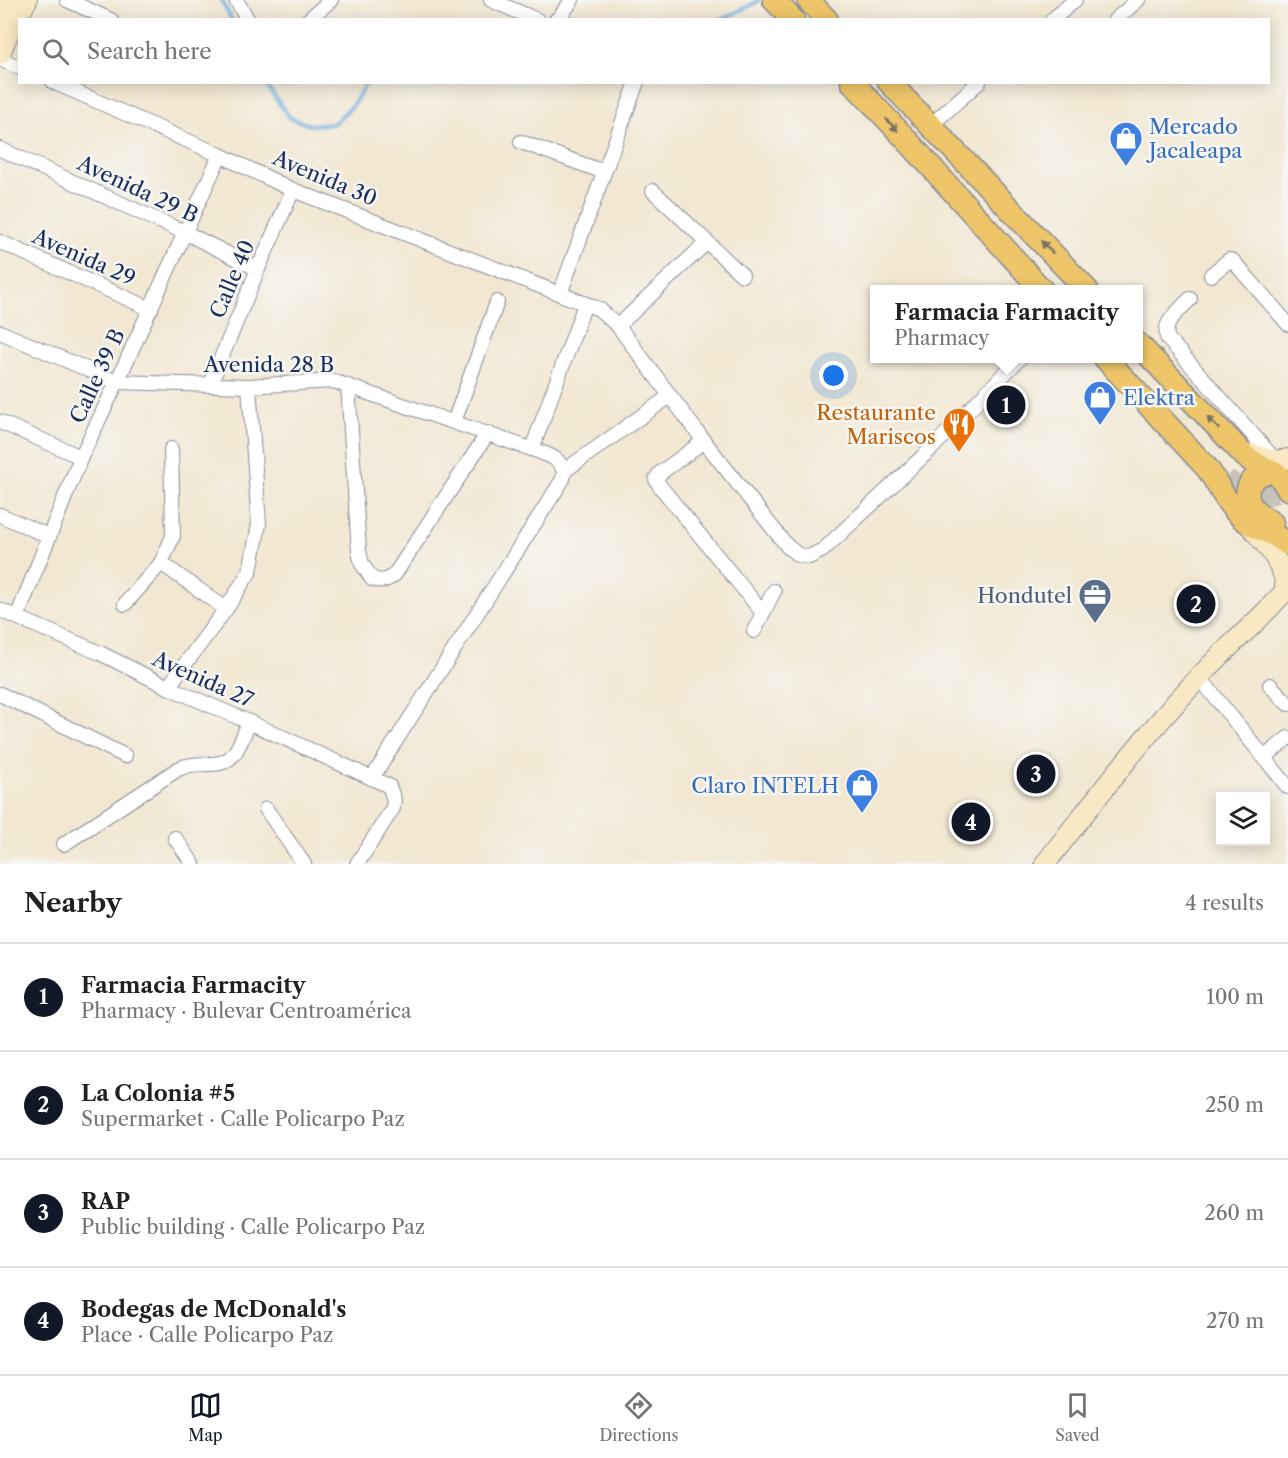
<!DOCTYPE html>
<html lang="en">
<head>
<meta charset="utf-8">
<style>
  body { margin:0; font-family:"Libre Caslon Text",serif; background:#f2f2f2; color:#202124 }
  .controls { position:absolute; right:18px; bottom:18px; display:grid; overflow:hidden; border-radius:0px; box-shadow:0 3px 15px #0003 }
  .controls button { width:54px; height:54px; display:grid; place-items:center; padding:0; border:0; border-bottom:2px solid #e0e0e0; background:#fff; color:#202124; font:30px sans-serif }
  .you { position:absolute; left:834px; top:376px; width:21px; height:21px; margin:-15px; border:4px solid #fff; border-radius:50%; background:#1a73e8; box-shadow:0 0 0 9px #1a73e833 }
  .badge { display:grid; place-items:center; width:39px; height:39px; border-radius:50%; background:#111827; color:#fff; font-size:20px; font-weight:700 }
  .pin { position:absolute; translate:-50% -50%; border:3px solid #fff; box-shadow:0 2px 6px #0006 }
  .popup { position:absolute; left:870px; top:285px; width:273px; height:78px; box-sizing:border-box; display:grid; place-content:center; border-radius:0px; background:#fff; filter:drop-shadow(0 2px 4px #0005); font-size:20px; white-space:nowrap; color:#757577 }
  .popup b { font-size:22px; color:#202124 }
  .popup::after { content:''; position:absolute; left:50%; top:100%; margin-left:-12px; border:12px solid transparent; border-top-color:#fff }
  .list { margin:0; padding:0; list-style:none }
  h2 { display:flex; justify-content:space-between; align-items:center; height:78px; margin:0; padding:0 24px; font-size:26px }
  h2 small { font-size:20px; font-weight:400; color:#757577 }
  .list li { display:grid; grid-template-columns:39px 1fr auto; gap:18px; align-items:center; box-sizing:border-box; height:108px; padding:0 24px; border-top:2px solid #e0e0e0 }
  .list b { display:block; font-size:22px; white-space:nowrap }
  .list p { margin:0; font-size:20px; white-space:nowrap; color:#757577 }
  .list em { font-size:20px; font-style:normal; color:#757577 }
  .icon { flex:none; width:33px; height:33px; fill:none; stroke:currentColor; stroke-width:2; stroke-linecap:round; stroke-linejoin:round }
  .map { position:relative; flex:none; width:1288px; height:864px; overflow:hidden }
  .search { position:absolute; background:#fff; box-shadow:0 3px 15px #0003; left:18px; right:18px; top:18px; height:66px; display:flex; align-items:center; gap:15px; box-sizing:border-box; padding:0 21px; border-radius:0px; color:#757577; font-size:22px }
  .sheet { height:510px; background:#fff }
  nav { display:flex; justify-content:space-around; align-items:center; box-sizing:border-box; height:84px; border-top:2px solid #e0e0e0; background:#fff; font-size:16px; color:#757577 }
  nav a { display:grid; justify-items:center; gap:3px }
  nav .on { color:#111827 }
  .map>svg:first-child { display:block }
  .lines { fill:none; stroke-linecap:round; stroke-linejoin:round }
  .stream { stroke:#6baddf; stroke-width:4 }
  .primary-tunnel { stroke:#c7c2ba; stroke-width:22; stroke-dasharray:22 11; stroke-linecap:butt }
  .street-casing { stroke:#868b98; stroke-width:16 }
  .secondary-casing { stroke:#868b98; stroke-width:22 }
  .primary-casing { stroke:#868b98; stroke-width:25 }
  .street { stroke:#fff; stroke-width:14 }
  .secondary { stroke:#f8e8c3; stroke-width:20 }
  .primary { stroke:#eec569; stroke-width:22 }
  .oneway { fill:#7a7263 }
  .labels { text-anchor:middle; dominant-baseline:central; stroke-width:5; stroke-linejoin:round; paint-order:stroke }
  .shop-label { font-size:21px; fill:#366cbe; stroke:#f6f6f2; text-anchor:start }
  .street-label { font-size:21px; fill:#1b2f5e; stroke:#f6f6f2 }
  .food-label { font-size:21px; fill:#c56008; stroke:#f6f6f2; text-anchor:end }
  .service-label { font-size:21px; fill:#4e5e75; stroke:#f6f6f2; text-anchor:end }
</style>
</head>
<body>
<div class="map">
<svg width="1288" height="864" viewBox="0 0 1288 864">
  <rect width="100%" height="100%" fill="#f6f6f2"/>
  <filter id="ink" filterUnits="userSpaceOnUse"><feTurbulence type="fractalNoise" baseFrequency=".0167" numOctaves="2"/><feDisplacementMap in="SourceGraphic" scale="12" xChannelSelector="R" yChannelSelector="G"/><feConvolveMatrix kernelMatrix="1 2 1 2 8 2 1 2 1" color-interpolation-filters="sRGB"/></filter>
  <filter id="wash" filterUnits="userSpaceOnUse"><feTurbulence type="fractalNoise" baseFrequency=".008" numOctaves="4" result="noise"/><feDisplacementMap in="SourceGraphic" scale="24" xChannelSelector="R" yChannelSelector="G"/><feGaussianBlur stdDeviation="1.35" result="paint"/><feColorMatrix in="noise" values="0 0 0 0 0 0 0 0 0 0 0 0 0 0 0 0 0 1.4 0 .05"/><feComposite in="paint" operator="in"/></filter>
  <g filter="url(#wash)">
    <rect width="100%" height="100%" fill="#f2e7d1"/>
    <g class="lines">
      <!-- stream -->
      <g class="stream">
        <path d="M221 0 232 20"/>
        <path d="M721 20 755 3 759 0"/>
        <path d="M264 82 290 118 310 125 333 124 352 106 367 82"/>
      </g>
    </g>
  </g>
  <g filter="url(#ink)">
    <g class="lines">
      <!-- primary-tunnel -->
      <path class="primary-tunnel" d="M1226 479C1231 483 1237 487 1242 491 1256 498 1276 496 1288 485"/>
      <defs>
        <g id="street">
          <path d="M67 0 111 20"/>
          <path d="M236 0 248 20"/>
          <path d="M491 0 537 20"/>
          <path d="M308 20 331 0"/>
          <path d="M556 20 559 18 572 0"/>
          <path d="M1052 20 1075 0"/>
          <path d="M1115 20 1138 0"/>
          <path d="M0 59 20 68"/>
          <path d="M53 82 220 155 293 190 599 309 618 326 704 441 787 546 798 555 809 557 823 550 933 447 1020 358"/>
          <path d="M931 125 979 82"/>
          <path d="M521 142 604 172"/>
          <path d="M0 149 186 233 258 269"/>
          <path d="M653 191 742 275"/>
          <path d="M0 242 151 309"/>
          <path d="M1211 275 1229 260 1233 261 1288 324"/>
          <path d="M560 294 637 82"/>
          <path d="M1190 299C1179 311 1161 323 1168 339L1276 461"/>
          <path d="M618 326 707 242"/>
          <path d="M0 332 117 382 249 386 333 381 537 451C550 456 558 457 564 471"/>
          <path d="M210 385 258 269 293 190"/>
          <path d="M348 386 359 551 362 564 372 579C382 582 387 581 395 574L488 433"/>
          <path d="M0 422 81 457"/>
          <path d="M454 422 497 302"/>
          <path d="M704 441 659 474 656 479 659 485 763 613"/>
          <path d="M532 449 585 304"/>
          <path d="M0 515 48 536"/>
          <path d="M161 563 226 609"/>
          <path d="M125 604 161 563 173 536 171 449"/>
          <path d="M0 610 100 653 168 687 249 722 389 786 394 800 393 808 357 864"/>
          <path d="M17 617 81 457 117 382 220 155"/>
          <path d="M754 631 774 591"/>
          <path d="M1199 677 1288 787"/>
          <path d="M1270 685 1288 704"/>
          <path d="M168 687 226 609 250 571 259 524 249 386"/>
          <path d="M0 694 125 756"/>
          <path d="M1265 757 1288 738"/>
          <path d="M372 778 563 479 564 471 670 396"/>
          <path d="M266 809 304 864"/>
          <path d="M175 838 193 864"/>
          <path d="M64 844 178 769C189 764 198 764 211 764 236 765 240 742 249 722"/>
        </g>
        <g id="secondary">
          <path d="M0 16 10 0"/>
          <path d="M0 54 8 34 27 0"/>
          <path d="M1253 454C1265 459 1275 462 1288 459"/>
          <path d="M1045 864C1104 788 1162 712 1231 645 1245 632 1260 618 1273 604 1277 599 1283 595 1285 590 1288 568 1262 540 1249 524"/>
        </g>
        <g id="primary">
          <path d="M774 0 793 20"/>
          <path d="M808 0 827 20"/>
          <path d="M852 82 905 138 1042 290"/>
          <path d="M889 82 1087 290"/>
          <path d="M1138 344 1246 457 1259 466 1274 472 1280 477 1288 489"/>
          <path d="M1105 358 1207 468C1220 486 1227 507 1246 521 1254 527 1264 530 1272 534 1278 537 1283 541 1288 544"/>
          <path d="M1272 523C1265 518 1254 512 1250 504 1241 486 1257 471 1274 472"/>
        </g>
      </defs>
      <!-- street casing -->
      <use href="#street" class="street-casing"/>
      <!-- secondary casing -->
      <use href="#secondary" class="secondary-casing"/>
      <!-- primary casing -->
      <use href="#primary" class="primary-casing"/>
      <!-- street -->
      <use href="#street" class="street"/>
      <!-- secondary -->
      <use href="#secondary" class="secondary"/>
      <!-- primary -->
      <use href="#primary" class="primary"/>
    </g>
    <!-- one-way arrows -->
    <defs><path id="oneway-solid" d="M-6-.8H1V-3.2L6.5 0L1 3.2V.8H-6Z" transform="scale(1.5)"/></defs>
    <g class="oneway">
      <use href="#oneway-solid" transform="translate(892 125) rotate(46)"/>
      <use href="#oneway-solid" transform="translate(1047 247) rotate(-133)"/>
      <use href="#oneway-solid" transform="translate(1213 423) rotate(-134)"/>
    </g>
  </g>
  <!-- icons -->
  <defs>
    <symbol id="shop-pin" viewBox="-11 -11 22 30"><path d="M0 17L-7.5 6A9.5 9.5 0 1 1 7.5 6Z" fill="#3f7fe0" stroke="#f6f6f2"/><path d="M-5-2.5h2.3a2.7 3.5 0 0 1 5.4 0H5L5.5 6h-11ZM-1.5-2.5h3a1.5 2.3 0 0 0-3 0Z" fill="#fff"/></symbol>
    <symbol id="restaurant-pin" viewBox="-11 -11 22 30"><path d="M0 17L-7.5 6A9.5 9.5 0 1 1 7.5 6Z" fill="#e8710a" stroke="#f6f6f2"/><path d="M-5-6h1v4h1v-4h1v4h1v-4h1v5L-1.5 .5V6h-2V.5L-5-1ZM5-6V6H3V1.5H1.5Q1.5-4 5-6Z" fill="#fff"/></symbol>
    <symbol id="office-pin" viewBox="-11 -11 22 30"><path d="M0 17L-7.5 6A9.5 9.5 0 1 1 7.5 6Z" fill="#5c6f8a" stroke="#f6f6f2"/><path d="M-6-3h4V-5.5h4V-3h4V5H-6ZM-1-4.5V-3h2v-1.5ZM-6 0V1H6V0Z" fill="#fff"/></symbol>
  </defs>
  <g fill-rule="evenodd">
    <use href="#shop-pin" x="1107" y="119" width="38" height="52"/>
    <use href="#shop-pin" x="1081" y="378" width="38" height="52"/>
    <use href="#restaurant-pin" x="940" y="405" width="38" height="52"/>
    <use href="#office-pin" x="1076" y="576" width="38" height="52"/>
    <use href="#shop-pin" x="843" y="766" width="38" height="52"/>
  </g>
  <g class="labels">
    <!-- shop labels -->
    <g class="shop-label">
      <text x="1149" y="126">Mercado<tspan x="1149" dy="24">Jacaleapa</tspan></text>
      <text x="1123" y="397">Elektra</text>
      <text x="839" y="785" text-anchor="end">Claro INTELH</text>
    </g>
    <!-- street labels -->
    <g class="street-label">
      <text transform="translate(325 178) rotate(23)">Avenida 30</text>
      <text transform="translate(138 189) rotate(25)">Avenida 29 B</text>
      <text transform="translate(84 257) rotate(24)">Avenida 29</text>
      <text transform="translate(232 279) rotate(-67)">Calle 40</text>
      <text x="269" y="364">Avenida 28 B</text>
      <text transform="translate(97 376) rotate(-65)">Calle 39 B</text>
      <text transform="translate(203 679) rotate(24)">Avenida 27</text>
    </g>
    <!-- food labels -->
    <g class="food-label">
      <text x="936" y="412">Restaurante<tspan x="936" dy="24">Mariscos</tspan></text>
    </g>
    <!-- service labels -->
    <g class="service-label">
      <text x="1072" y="595">Hondutel</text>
    </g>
  </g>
</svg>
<div class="controls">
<button><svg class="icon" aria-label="layers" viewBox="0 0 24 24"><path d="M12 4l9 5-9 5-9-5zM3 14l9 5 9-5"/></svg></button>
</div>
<div class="you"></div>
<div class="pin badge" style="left:1006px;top:405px">1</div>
<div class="popup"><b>Farmacia Farmacity</b>Pharmacy</div>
<div class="pin badge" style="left:1196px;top:604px">2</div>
<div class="pin badge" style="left:1036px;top:774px">3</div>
<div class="pin badge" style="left:971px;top:822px">4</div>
<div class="search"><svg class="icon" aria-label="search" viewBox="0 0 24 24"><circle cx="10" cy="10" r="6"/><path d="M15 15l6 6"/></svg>Search here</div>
</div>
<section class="sheet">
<h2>Nearby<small>4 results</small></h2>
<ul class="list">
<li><span class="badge">1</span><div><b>Farmacia Farmacity</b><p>Pharmacy · Bulevar Centroamérica</p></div><em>100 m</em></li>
<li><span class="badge">2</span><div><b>La Colonia #5</b><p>Supermarket · Calle Policarpo Paz</p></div><em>250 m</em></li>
<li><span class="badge">3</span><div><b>RAP</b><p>Public building · Calle Policarpo Paz</p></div><em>260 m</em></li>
<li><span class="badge">4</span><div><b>Bodegas de McDonald's</b><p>Place · Calle Policarpo Paz</p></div><em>270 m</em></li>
</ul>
</section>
<nav>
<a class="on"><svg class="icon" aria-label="map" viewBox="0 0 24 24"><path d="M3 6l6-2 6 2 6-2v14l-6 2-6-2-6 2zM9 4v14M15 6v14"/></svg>Map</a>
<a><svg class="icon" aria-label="directions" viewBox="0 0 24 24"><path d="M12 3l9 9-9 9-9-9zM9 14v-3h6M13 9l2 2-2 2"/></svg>Directions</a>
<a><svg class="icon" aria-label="saved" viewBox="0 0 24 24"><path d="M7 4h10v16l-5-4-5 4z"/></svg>Saved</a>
</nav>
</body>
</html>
